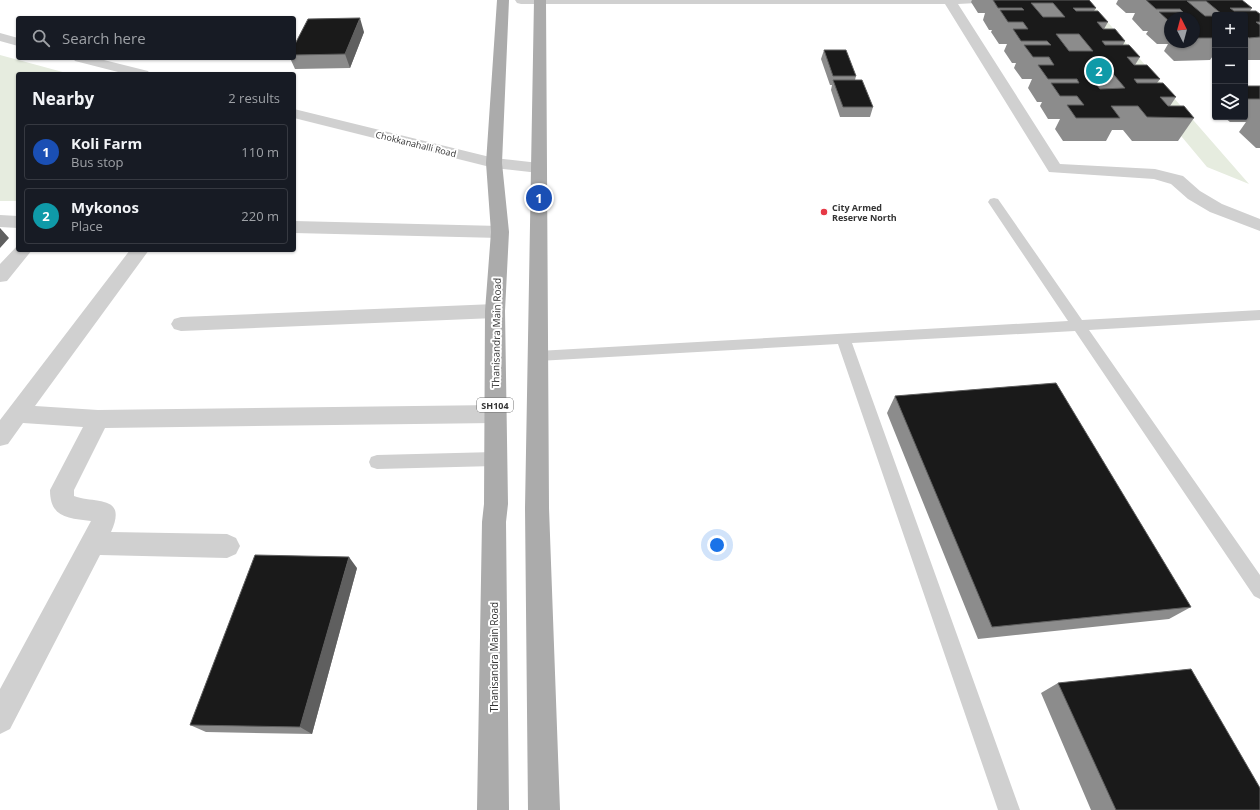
<!DOCTYPE html>
<meta charset="utf-8">
<style>
:root{--surface:#171b24;--page:#242831;--text:#f1f3f6;--muted:#9ea1a6;--line:#363941;--accent:#e63946}
body{margin:0;font-family:"Open Sans",sans-serif;background:var(--page);color:var(--text)}
.controls{position:absolute;right:12px;top:12px;display:grid;overflow:hidden;border-radius:4px;box-shadow:0 1px 3px #0004}
.controls button{width:36px;height:36px;display:grid;place-items:center;padding:0;border:0;border-bottom:1px solid var(--line);background:var(--surface);color:var(--text);font:20px sans-serif}
.compass{position:absolute;left:1164px;top:12px;width:36px;height:36px;border-radius:50%;background:var(--surface);box-shadow:0 1px 3px #0004;rotate:354deg}
.you{position:absolute;left:717px;top:545px;width:14px;height:14px;margin:-10px;border:3px solid #fff;border-radius:50%;background:#1a73e8;box-shadow:0 0 0 6px #1a73e833}
.badge{display:grid;place-items:center;width:26px;height:26px;border-radius:50%;background:var(--accent);color:#fff;font-size:13px;font-weight:700}
.pin{position:absolute;translate:-50% -50%;border:2px solid #fff;box-shadow:0 1px 4px #0006}
.list{margin:0;padding:0;list-style:none}
h2{display:flex;justify-content:space-between;align-items:center;height:52px;margin:0;padding:0 16px;font-size:17px}
h2 small{font-size:13px;font-weight:400;color:var(--muted)}
.list li{display:grid;grid-template-columns:26px 1fr auto;gap:12px;align-items:center;box-sizing:border-box;height:56px;margin:0 8px 8px;padding:0 8px;border:1px solid var(--line);border-radius:4px}
.list b{display:block;font-size:15px;white-space:nowrap}
.list p{margin:0;font-size:13px;white-space:nowrap;color:var(--muted)}
.list em{font-size:13px;font-style:normal;color:var(--muted)}
.icon{flex:none;width:22px;height:22px;fill:none;stroke:currentColor;stroke-width:2;stroke-linecap:round;stroke-linejoin:round}
.map{position:relative;flex:none;width:1260px;height:810px;overflow:hidden}
.search{position:absolute;background:var(--surface);box-shadow:0 1px 3px #0004;left:16px;top:16px;width:280px;height:44px;display:flex;align-items:center;gap:10px;box-sizing:border-box;padding:0 14px;border-radius:4px;color:var(--muted);font-size:15px}
.panel{position:absolute;background:var(--surface);box-shadow:0 1px 3px #0004;left:16px;top:72px;width:280px;height:180px;border-radius:4px}
.map>svg:first-child{display:block}
.green{fill:#e6ecdf}
.lines{fill:none;stroke-linecap:round;stroke-linejoin:round}
.service{fill:#d0d0d0;fill-rule:evenodd}
.minor{fill:#d0d0d0;fill-rule:evenodd}
.tertiary{fill:#d0d0d0;fill-rule:evenodd}
.primary{fill:#ababab;fill-rule:evenodd}
.wall{fill:#8c8c8c;fill-rule:evenodd}
.shaded-wall{fill:#5f5f5f}
.building{fill:#1a1a1a;stroke:#5f5f5f;fill-rule:evenodd}
.poi-dot{fill:#e63946;stroke:#fff;stroke-width:1.5}
.labels{text-anchor:middle;dominant-baseline:central;stroke-width:4;stroke-linejoin:round;paint-order:stroke}
.far-street-label{font-size:9px;fill:#333;stroke:#fff}
.far-poi-label{font-size:9px;font-weight:bold;fill:#333;stroke:#fff;text-anchor:start}
.shield{fill:#fff;stroke:#707070;stroke-width:1}
.shield-label{font-size:9px;font-weight:bold;fill:#333}
.street-label{font-size:10px;fill:#333;stroke:#fff}
</style>
<div class="map">
<svg width="1260" height="810" viewBox="0 0 1260 810">
<rect width="100%" height="100%" fill="#fff"/>
<path class="green" d="M 1070,3 L 1091,3 L 1249,184 L 1207,167 Z
M 0,55 L 70,74 L 18,74 L 18,201 L 0,201 Z"/>
<g class="lines">
<path class="service" d="M 994,198 L 998,199 L 1082,320 L 1260,310 L 1260,320 L 1089,330 L 1260,575 L 1260,599 L 1254,596 L 1075,331 L 852,343 L 1020,810 L 998,810 L 838,344 L 538,361 L 533,360 L 531,356 L 533,352 L 538,351 L 1068,321 L 988,202 L 990,199 Z
M 495,452 L 501,454 L 503,459 L 501,464 L 495,466 L 377,469 L 371,467 L 369,462 L 371,457 L 377,455 Z"/>
<path class="minor" d="M 515,0 L 979,0 L 977,3 L 958,4 L 1060,164 L 1155,169 L 1183,176 L 1200,191 L 1222,204 L 1260,219 L 1260,231 L 1210,212 L 1188,199 L 1171,184 L 1154,179 L 1049,172 L 945,4 L 521,4 L 517,3 Z
M 0,215 L 18,216 L 18,228 L 0,227 Z
M 294,221 L 500,226 L 506,228 L 509,232 L 506,236 L 500,238 L 294,233 Z
M 18,245 L 18,250 L 32,250 L 7,281 L 0,282 L 0,264 Z
M 130,250 L 149,250 L 35,406 L 98,410 L 495,405 L 503,408 L 506,414 L 503,420 L 495,423 L 105,428 L 74,490 L 74,496 C 95,504 128,494 111,532 L 227,534 L 236,538 L 240,546 L 236,554 L 227,558 L 100,555 L 10,729 L 0,734 L 0,689 L 91,521 C 68,518 50,518 50,490 L 83,427 L 23,423 L 8,444 L 0,446 L 0,420 Z
M 495,304 L 502,306 L 505,311 L 502,316 L 495,318 L 181,331 L 174,329 L 171,324 L 174,319 L 181,317 Z"/>
<path class="tertiary" d="M 0,33 L 18,38 L 18,46 L 0,41 Z
M 73,58 L 96,58 L 148,71 L 150,74 L 126,74 L 75,61 Z
M 294,109 L 494,158 L 539,163 L 545,165 L 547,168 L 545,171 L 539,173 L 494,168 L 294,118 Z"/>
<path class="primary" d="M 497,0 L 509,0 L 502,163 L 509,232 L 505,311 L 508,504 L 506,522 L 509,810 L 477,810 L 482,522 L 484,504 L 485,311 L 491,232 L 486,163 Z
M 534,0 L 546,0 L 549,508 L 560,810 L 528,810 L 525,508 Z"/>
</g>
<path class="wall" d="M 972,0 L 1089,0 L 1096,8 L 1094,11 L 1108,22 L 1104,29 L 1125,41 L 1123,45 L 1140,57 L 1135,65 L 1160,79 L 1157,83 L 1176,97 L 1170,106 L 1194,118 L 1178,141 L 1132,141 L 1123,130 L 1112,130 L 1106,141 L 1063,141 L 1055,129 L 1060,119 L 1048,119 L 1040,106 L 1042,102 L 1037,102 L 1028,88 L 1032,79 L 1022,79 L 1014,68 L 1016,63 L 1012,63 L 1004,51 L 1007,44 L 999,44 L 991,32 L 992,30 L 989,30 L 983,20 L 985,13 L 978,13 L 971,2 Z
M 1118,0 L 1242,0 L 1252,8 L 1250,11 L 1260,14 L 1260,60 L 1245,60 L 1245,15 L 1215,15 L 1215,53 L 1210,60 L 1174,61 L 1164,51 L 1168,44 L 1157,44 L 1146,34 L 1148,31 L 1143,31 L 1132,19 L 1135,13 L 1126,13 L 1116,4 ZM 1170,18 L 1194,18 L 1194,42 L 1170,42 Z
M 364,32 L 350,68 L 295,69 L 290,58 L 294,58 L 294,46 Z
M 824,50 L 856,76 L 855,80 L 873,107 L 870,117 L 840,117 L 831,90 L 832,85 L 830,85 L 821,59 Z
M 1245,86 L 1260,86 L 1260,148 L 1256,148 L 1239,132 L 1246,122 L 1230,122 L 1224,117 L 1245,117 Z
M 895,396 L 1191,607 L 1169,619 L 978,639 L 887,413 Z
M 357,568 L 312,734 L 206,732 L 190,725 Z
M 1058,683 L 1260,810 L 1091,810 L 1041,693 Z"/>
<path class="shaded-wall" d="M 360,18 L 364,32 L 350,68 L 345,54 Z
M 0,228 L 9,238 L 0,248 Z
M 349,557 L 357,568 L 312,734 L 300,727 Z"/>
<path class="building" d="M 993,0 L 1089,0 L 1096,8 L 1073,8 L 1076,11 L 1098,11 L 1108,22 L 1097,22 L 1103,29 L 1115,29 L 1125,41 L 1102,41 L 1105,45 L 1129,45 L 1140,57 L 1127,57 L 1134,65 L 1147,65 L 1160,79 L 1134,79 L 1137,83 L 1163,83 L 1176,97 L 1160,97 L 1168,106 L 1184,106 L 1194,118 L 1147,117 L 1138,106 L 1111,106 L 1120,118 L 1076,118 L 1067,105 L 1084,105 L 1077,96 L 1060,96 L 1051,83 L 1079,83 L 1077,79 L 1048,79 L 1038,65 L 1054,65 L 1049,57 L 1033,57 L 1024,45 L 1051,45 L 1047,41 L 1021,41 L 1013,29 L 1028,29 L 1023,22 L 1008,22 L 1000,10 L 1024,10 L 1022,8 L 998,8 ZM 1031,3 L 1053,3 L 1065,17 L 1043,17 ZM 1056,34 L 1079,34 L 1093,51 L 1069,51 ZM 1109,69 L 1125,88 L 1100,89 L 1085,70 Z
M 1146,0 L 1242,0 L 1252,8 L 1230,8 L 1234,11 L 1256,11 L 1260,14 L 1260,22 L 1256,22 L 1260,25 L 1260,37 L 1249,38 L 1245,35 L 1245,15 L 1223,15 L 1206,1 L 1187,1 L 1205,16 L 1215,16 L 1215,38 L 1194,38 L 1194,18 L 1170,18 L 1170,22 L 1159,12 L 1183,12 L 1180,9 L 1156,9 Z
M 360,18 L 345,54 L 294,55 L 294,46 L 308,19 Z
M 824,50 L 846,50 L 856,76 L 833,76 Z
M 833,80 L 862,80 L 873,107 L 843,107 Z
M 1245,86 L 1260,86 L 1260,99 L 1247,99 L 1245,97 Z
M 1056,383 L 1191,607 L 992,627 L 895,396 Z
M 255,555 L 349,557 L 300,727 L 190,725 Z
M 1191,669 L 1260,788 L 1260,810 L 1116,810 L 1058,683 Z"/>
<circle class="poi-dot" cx="824" cy="212" r="4"/>
<g class="labels">
<g class="far-street-label">
<text transform="translate(416 144) rotate(14)">Chokkanahalli Road</text>
</g>
<g class="far-poi-label">
<text x="832" y="207">City Armed<tspan x="832" dy="10">Reserve North</tspan></text>
</g>
<rect class="shield" x="477" y="398" width="36" height="14" rx="3"/>
<g class="shield-label">
<text x="495" y="405">SH104</text>
</g>
<g class="street-label">
<text transform="translate(496 333) rotate(-89)">Thanisandra Main Road</text>
<text transform="translate(494 657) rotate(-90)">Thanisandra Main Road</text>
</g>
</g>
</svg>
<div class="controls">
<button>+</button>
<button>−</button>
<button><svg class="icon" aria-label="layers" viewBox="0 0 24 24"><path d="M12 4l9 5-9 5-9-5zM3 14l9 5 9-5"/></svg></button>
</div>
<svg class="compass" viewBox="-18 -18 36 36"><path d="M0-13l5 13h-10z" fill="#e53935"/><path d="M0 13l5-13h-10z" fill="#9ea1a6"/></svg>
<div class="you"></div>
<div class="pin badge" style="left:539px;top:198px;background:#1a4fb4">1</div>
<div class="pin badge" style="left:1099px;top:71px;background:#0f9aa8">2</div>
<div class="search"><svg class="icon" aria-label="search" viewBox="0 0 24 24"><circle cx="10" cy="10" r="6"/><path d="M15 15l6 6"/></svg>Search here</div>
<section class="panel">
<h2>Nearby<small>2 results</small></h2>
<ul class="list">
<li><span class="badge" style="background:#1a4fb4">1</span><div><b>Koli Farm</b><p>Bus stop</p></div><em>110 m</em></li>
<li><span class="badge" style="background:#0f9aa8">2</span><div><b>Mykonos</b><p>Place</p></div><em>220 m</em></li>
</ul>
</section>
</div>
